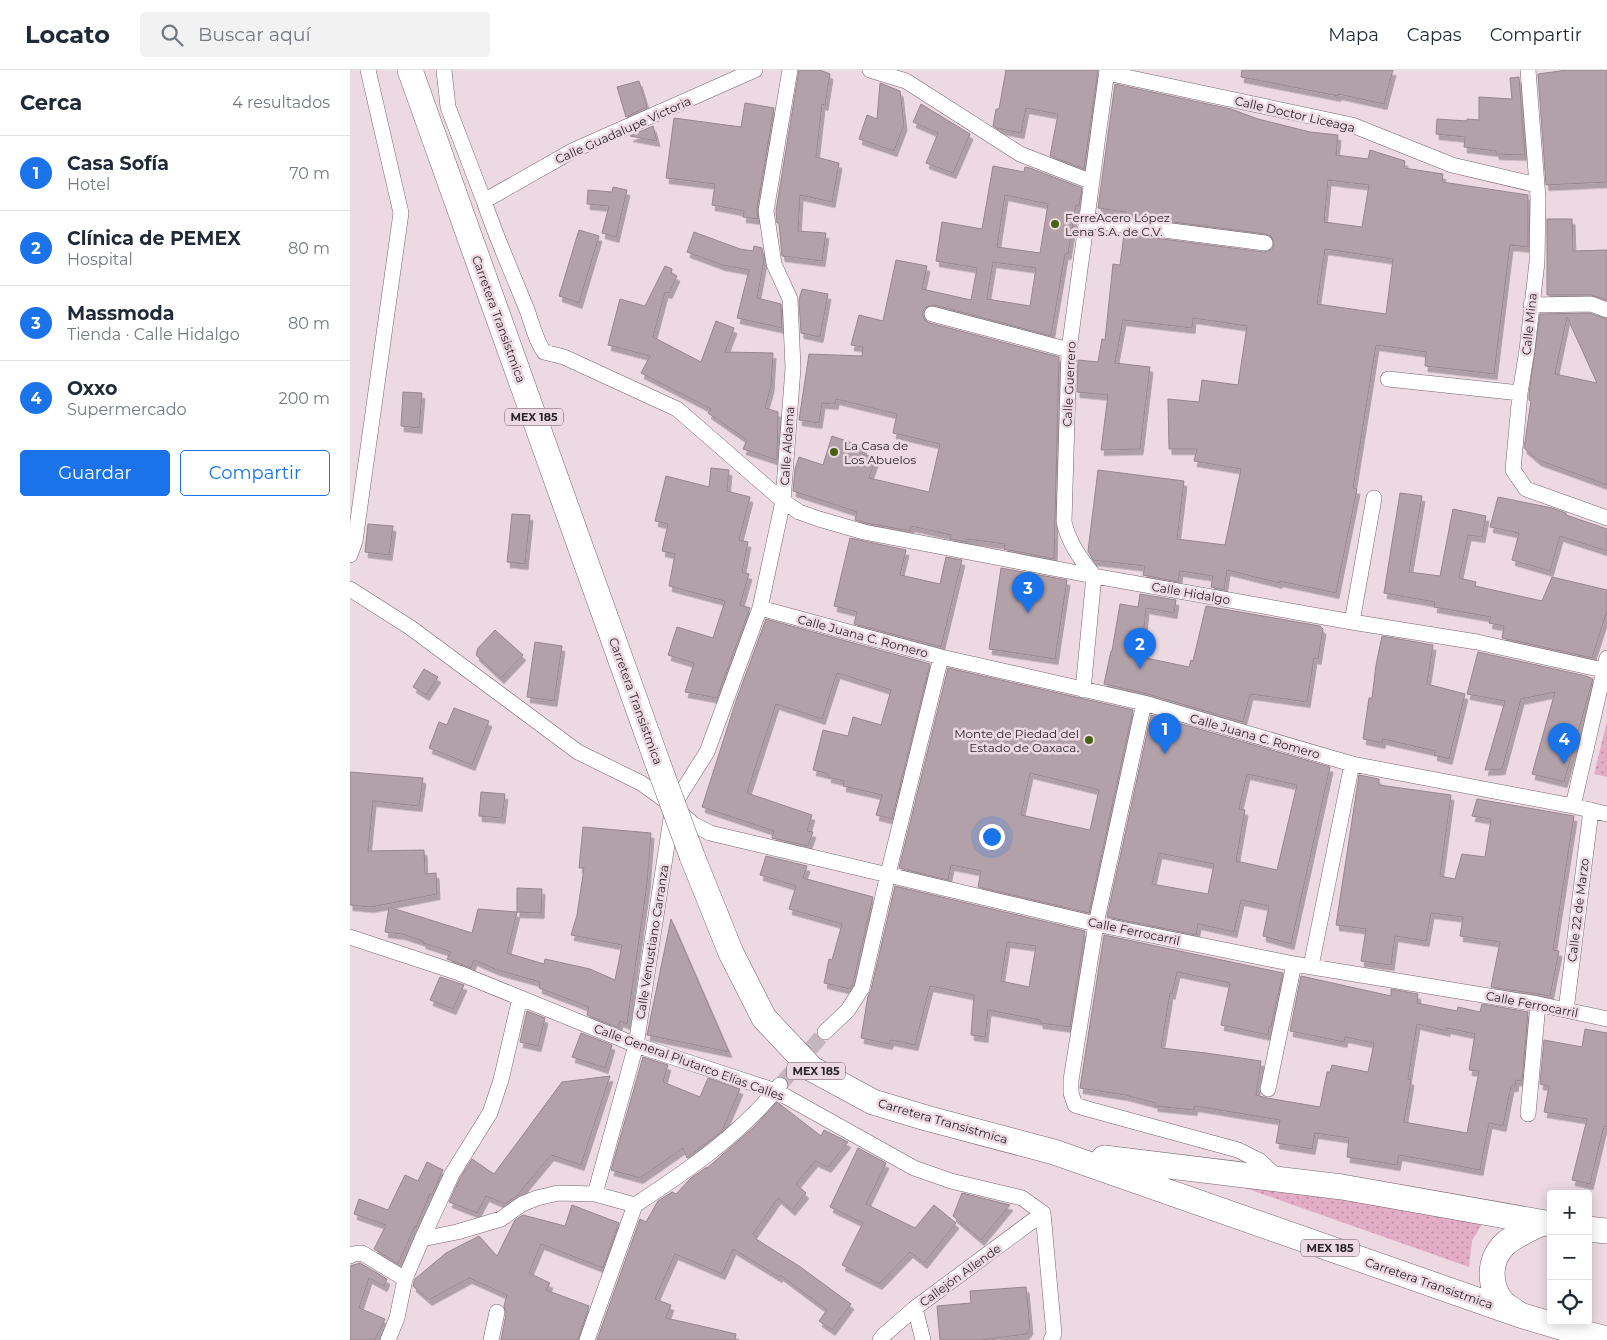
<!DOCTYPE html>
<html lang="es">
<meta charset="utf-8">
<style>
:root{--surface:#fff;--page:#f2f2f3;--text:#1f2937;--muted:#747a83;--line:#e0e1e3;--accent:#1a73e8}
body{margin:0;font-family:Montserrat,sans-serif;background:var(--page);color:var(--text)}
.controls{position:absolute;right:15px;bottom:15px;display:grid;overflow:hidden;border-radius:5px;box-shadow:0 2px 12px #0003}
.controls button{width:45px;height:45px;display:grid;place-items:center;padding:0;border:0;border-bottom:1px solid var(--line);background:var(--surface);color:var(--text);font:25px sans-serif}
.you{position:absolute;left:641px;top:766px;width:18px;height:18px;margin:-12px;border:4px solid #fff;border-radius:50%;background:#1a73e8;box-shadow:0 0 0 8px #1a73e833}
.badge{display:grid;place-items:center;width:32px;height:32px;border-radius:50%;background:var(--accent);color:#fff;font-size:16px;font-weight:700}
.pin{position:absolute;translate:-50% -41px;filter:drop-shadow(0 1px 2px #0008)}
.pin::after{content:'';position:absolute;top:26px;width:18px;height:15px;background:inherit;clip-path:polygon(0 0,100% 0,50% 100%)}
.list{margin:0;padding:0;list-style:none}
h2{display:flex;justify-content:space-between;align-items:center;height:65px;margin:0;padding:0 20px;font-size:21px}
h2 small{font-size:16px;font-weight:400;color:var(--muted)}
.list li{display:grid;grid-template-columns:32px 1fr auto;gap:15px;align-items:center;box-sizing:border-box;height:75px;padding:0 20px;border-top:1px solid var(--line)}
.list b{display:block;font-size:19px;white-space:nowrap}
.list p{margin:0;font-size:16px;white-space:nowrap;color:var(--muted)}
.list em{font-size:16px;font-style:normal;color:var(--muted)}
.actions{display:flex;gap:10px;padding:15px 20px}
.actions a{flex:1;padding:11px 0;border:1px solid var(--accent);border-radius:5px;text-align:center;font-size:18px;color:var(--accent)}
.actions .main{background:var(--accent);color:#fff}
.icon{flex:none;width:28px;height:28px;fill:none;stroke:currentColor;stroke-width:2;stroke-linecap:round;stroke-linejoin:round}
.map{position:relative;flex:none;width:1257px;height:1270px;overflow:hidden}
header{display:flex;align-items:center;gap:30px;box-sizing:border-box;height:70px;padding:0 25px;background:var(--surface);border-bottom:1px solid var(--line)}
header strong{font-size:24px}
nav{display:flex;gap:28px;margin-inline-start:auto;font-size:18px}
.search{width:350px;height:45px;background:var(--page);display:flex;align-items:center;gap:12px;box-sizing:border-box;padding:0 18px;border-radius:5px;color:var(--muted);font-size:19px}
main{display:flex}
aside{flex:1;background:var(--surface)}
.map>svg:first-child{display:block}
.grass{fill:url(#grass-dots)}
.building{fill:#b3a1a9;stroke:#97868e;fill-rule:evenodd;filter:url(#shadow)}
.lines{fill:none;stroke-linecap:round;stroke-linejoin:round}
.minor-tunnel{stroke:#c5b5bc;stroke-width:15;stroke-dasharray:15 8;stroke-linecap:butt}
.minor-casing{stroke:#75656c;stroke-width:16}
.primary-casing{stroke:#75656c;stroke-width:26}
.minor{stroke:#fff;stroke-width:15}
.primary{stroke:#fff;stroke-width:25}
.primary-bridge-casing{stroke:#75656c;stroke-width:26;stroke-linecap:butt}
.primary-bridge{stroke:#fff;stroke-width:25}
.poi-dot{fill:#476214;stroke:#ecd9e1;stroke-width:2}
.labels{text-anchor:middle;dominant-baseline:central;stroke-width:5;stroke-linejoin:round;paint-order:stroke}
.shield{fill:#ecd9e1;stroke:#655a5f;stroke-width:1}
.shield-label{font-size:11px;font-weight:bold;fill:#2b2427}
.street-label{font-size:12px;fill:#2b2427;stroke:#ecd9e1}
.poi-label{font-size:12px;fill:#2b2427;stroke:#ecd9e1;text-anchor:start}
</style>
<header>
<strong>Locato</strong>
<div class="search"><svg class="icon" aria-label="search" viewBox="0 0 24 24"><circle cx="10" cy="10" r="6"/><path d="M15 15l6 6"/></svg>Buscar aquí</div>
<nav><a>Mapa</a><a>Capas</a><a>Compartir</a></nav>
</header>
<main>
<aside>
<h2>Cerca<small>4 resultados</small></h2>
<ul class="list">
<li><span class="badge">1</span><div><b>Casa Sofía</b><p>Hotel</p></div><em>70 m</em></li>
<li><span class="badge">2</span><div><b>Clínica de PEMEX</b><p>Hospital</p></div><em>80 m</em></li>
<li><span class="badge">3</span><div><b>Massmoda</b><p>Tienda · Calle Hidalgo</p></div><em>80 m</em></li>
<li><span class="badge">4</span><div><b>Oxxo</b><p>Supermercado</p></div><em>200 m</em></li>
</ul>
<div class="actions"><a class="main">Guardar</a><a>Compartir</a></div>
</aside>
<div class="map">
<svg width="1257" height="1270" viewBox="0 0 1257 1270">
<defs>
<pattern id="grass-dots" width="8" height="8" patternUnits="userSpaceOnUse" patternTransform="scale(1.25)"><rect width="8" height="8" fill="#e4adc7"/><path d="M2 2h.1M6 6h.1" fill="none" stroke="#b98da2" stroke-width="1.8" stroke-linecap="round"/></pattern>
<filter id="shadow"><feDropShadow dx="3" dy="5.5" stdDeviation="0" flood-color="#0004"/></filter>
</defs>
<rect width="100%" height="100%" fill="#ecd9e1"/>
<path class="grass" d="M 1257,651 L 1257,707 L 1244,704 Z
M 858,1105 L 1135,1149 L 1122,1171 L 1119,1197 Z"/>
<path class="building" d="M 449,0 L 470,0 L 480,4 L 475,35 L 472,34 L 466,87 L 489,93 L 482,132 L 450,125 L 448,161 L 476,163 L 472,191 L 432,186 L 429,153 L 427,153 L 426,141 Z
M 656,0 L 748,0 L 734,99 L 700,86 L 708,44 L 676,38 L 671,63 L 646,58 L 643,56 L 646,39 L 649,39 Z
M 892,0 L 1043,0 L 1034,34 L 988,24 L 988,26 L 891,7 Z
M 1217,0 L 1257,0 L 1257,112 L 1196,115 L 1188,4 Z
M 1169,7 L 1175,85 L 1146,84 L 1146,81 L 1114,77 L 1115,67 L 1086,64 L 1087,49 L 1117,51 L 1117,49 L 1129,50 L 1129,27 L 1162,29 L 1160,8 Z
M 289,11 L 297,37 L 276,47 L 267,17 Z
M 530,13 L 550,21 L 554,55 L 544,81 L 509,69 L 517,45 L 527,49 Z
M 765,14 L 881,39 L 908,49 L 960,62 L 988,65 L 986,85 L 1018,89 L 1020,80 L 1055,91 L 1054,98 L 1093,104 L 1092,112 L 1178,125 L 1178,177 L 1160,175 L 1144,304 L 1075,296 L 1076,282 L 1026,275 L 1003,418 L 1007,419 L 986,523 L 929,511 L 929,513 L 877,500 L 874,520 L 861,517 L 863,506 L 830,501 L 828,512 L 793,505 L 795,496 L 743,490 L 738,481 L 748,400 L 834,411 L 827,469 L 875,475 L 891,399 L 844,391 L 847,379 L 819,379 L 818,329 L 849,332 L 852,310 L 888,315 L 897,256 L 843,248 L 842,258 L 773,250 L 765,293 L 800,297 L 790,379 L 751,380 L 758,325 L 727,322 L 728,290 L 748,292 L 752,269 L 755,270 L 763,194 L 770,195 L 774,164 L 914,182 L 922,179 L 924,174 L 921,166 L 916,164 L 776,146 L 776,142 L 748,138 ZM 978,110 L 1019,115 L 1012,157 L 974,152 ZM 975,179 L 1043,189 L 1036,244 L 967,234 Z
M 395,33 L 424,38 L 407,139 L 408,149 L 393,147 L 394,141 L 362,135 L 365,114 L 316,108 L 324,48 L 391,57 Z
M 571,34 L 620,64 L 603,103 L 576,93 L 588,63 L 563,52 Z
M 303,56 L 307,71 L 280,66 Z
M 643,96 L 674,102 L 675,97 L 680,98 L 732,118 L 729,136 L 726,135 L 718,184 L 715,184 L 701,266 L 584,235 L 576,237 L 573,241 L 573,246 L 575,250 L 580,253 L 709,287 L 704,489 L 654,479 L 655,474 L 617,469 L 616,472 L 600,469 L 601,465 L 561,456 L 560,461 L 516,453 L 505,450 L 507,442 L 443,421 L 445,399 L 449,387 L 473,395 L 482,366 L 514,377 L 512,384 L 526,388 L 519,408 L 579,422 L 590,374 L 543,363 L 547,344 L 486,329 L 485,334 L 472,333 L 469,353 L 449,350 L 459,284 L 512,286 L 513,277 L 501,275 L 509,245 L 533,251 L 546,190 L 577,196 L 572,219 L 621,230 L 627,198 L 586,191 L 592,152 L 632,159 ZM 655,125 L 698,134 L 690,183 L 647,177 ZM 643,192 L 686,198 L 680,236 L 637,229 Z
M 263,117 L 277,120 L 266,167 L 252,163 L 259,136 L 237,134 L 238,120 L 262,122 Z
M 1197,149 L 1222,149 L 1223,181 L 1257,180 L 1257,230 L 1241,225 L 1197,225 Z
M 229,160 L 249,166 L 229,233 L 209,226 Z
M 344,162 L 390,179 L 403,181 L 404,176 L 412,178 L 414,190 L 407,228 L 431,234 L 432,258 L 387,248 L 399,200 L 372,195 L 337,182 Z
M 315,196 L 322,199 L 321,203 L 327,206 L 319,223 L 315,222 L 303,267 L 351,292 L 366,251 L 384,258 L 375,282 L 423,283 L 421,316 L 415,338 L 428,342 L 427,390 L 393,379 L 397,370 L 358,343 L 361,339 L 291,303 L 300,286 L 258,275 L 270,229 L 295,236 Z
M 452,219 L 478,224 L 470,267 L 451,263 L 449,230 Z
M 1239,243 L 1257,249 L 1257,415 L 1188,390 L 1174,378 L 1181,331 L 1179,330 L 1179,324 L 1190,244 ZM 1217,247 L 1247,313 L 1205,304 Z
M 53,322 L 72,323 L 69,358 L 51,356 Z
M 361,398 L 379,400 L 377,421 L 400,427 L 389,470 L 398,472 L 392,502 L 399,504 L 390,535 L 400,538 L 367,628 L 335,622 L 344,593 L 318,585 L 327,557 L 363,568 L 375,531 L 319,516 L 325,484 L 312,481 L 318,454 L 305,451 L 316,406 L 359,417 Z
M 1050,423 L 1072,426 L 1059,502 L 1090,506 L 1103,439 L 1136,446 L 1132,467 L 1118,465 L 1109,508 L 1126,512 L 1125,516 L 1192,531 L 1202,507 L 1257,520 L 1257,541 L 1242,588 L 1152,568 L 1154,556 L 1139,553 L 1141,547 L 1084,537 L 1085,532 L 1034,523 Z
M 1148,427 L 1202,438 L 1216,443 L 1216,445 L 1257,459 L 1257,481 L 1210,466 L 1200,501 L 1162,490 L 1169,463 L 1140,457 Z
M 162,444 L 180,445 L 175,494 L 157,492 Z
M 18,454 L 43,456 L 39,485 L 15,482 Z
M 500,468 L 556,480 L 550,505 L 590,514 L 596,487 L 612,490 L 591,577 L 504,554 L 507,542 L 484,536 Z
M 651,498 L 717,510 L 705,589 L 639,579 Z
M 790,524 L 826,530 L 824,543 L 796,538 L 791,587 L 839,597 L 841,590 L 843,591 L 856,536 L 970,556 L 973,559 L 968,589 L 964,588 L 957,632 L 900,624 L 893,652 L 797,624 L 754,614 L 761,581 L 762,581 L 770,534 L 788,537 Z
M 416,549 L 580,594 L 542,749 L 526,745 L 532,725 L 493,716 L 494,711 L 478,707 L 479,704 L 463,700 L 473,660 L 498,666 L 503,647 L 531,655 L 541,620 L 487,603 L 472,649 L 426,634 L 397,723 L 462,745 L 457,761 L 463,762 L 458,776 L 422,768 L 424,761 L 352,737 L 386,631 Z
M 145,560 L 173,585 L 151,608 L 126,585 L 128,578 Z
M 1032,566 L 1083,575 L 1077,614 L 1115,624 L 1099,689 L 1084,685 L 1085,681 L 1033,669 L 1032,673 L 1013,669 L 1019,628 L 1022,628 L 1026,595 Z
M 185,572 L 212,576 L 204,631 L 177,627 Z
M 1128,582 L 1236,606 L 1243,609 L 1214,712 L 1182,704 L 1205,622 L 1171,629 L 1152,699 L 1135,700 L 1155,631 L 1117,624 Z
M 598,598 L 783,640 L 739,843 L 628,817 L 631,801 L 601,795 L 598,810 L 549,798 ZM 680,703 L 749,720 L 740,760 L 671,745 Z
M 74,599 L 88,607 L 76,625 L 63,617 Z
M 104,638 L 139,651 L 122,695 L 79,678 L 89,652 L 97,655 Z
M 801,645 L 980,697 L 941,874 L 913,866 L 919,836 L 891,830 L 884,862 L 848,854 L 846,865 L 757,847 ZM 897,704 L 947,715 L 927,800 L 886,791 L 895,740 L 889,739 ZM 809,783 L 864,794 L 858,824 L 802,814 Z
M 0,702 L 73,708 L 69,736 L 23,731 L 18,781 L 74,780 L 75,804 L 86,803 L 87,824 L 21,837 L 0,835 Z
M 1009,705 L 1029,709 L 1029,715 L 1101,725 L 1090,806 L 1105,809 L 1112,784 L 1135,787 L 1141,749 L 1122,746 L 1127,729 L 1224,746 L 1203,880 L 1209,881 L 1200,926 L 1141,917 L 1150,872 L 1110,866 L 1113,847 L 1081,843 L 1076,871 L 1045,866 L 1041,895 L 1011,891 L 1016,859 L 986,855 Z
M 131,722 L 155,724 L 152,748 L 129,746 Z
M 233,757 L 301,763 L 297,814 L 277,954 L 270,951 L 268,958 L 237,945 L 239,937 L 189,918 L 190,912 L 147,900 L 124,890 L 121,898 L 97,889 L 101,882 L 73,873 L 73,871 L 52,864 L 35,862 L 39,837 L 122,863 L 128,839 L 167,842 L 157,883 L 194,894 L 195,889 L 240,899 L 265,910 L 272,875 L 221,865 L 227,845 L 234,798 L 229,798 Z
M 416,786 L 457,796 L 453,808 L 523,827 L 503,914 L 500,919 L 474,913 L 479,889 L 482,890 L 492,854 L 439,839 L 446,816 L 410,805 Z
M 545,816 L 735,861 L 720,957 L 690,953 L 690,950 L 638,940 L 635,967 L 621,965 L 624,925 L 580,916 L 565,975 L 541,970 L 539,974 L 511,968 L 518,926 L 521,920 ZM 657,872 L 686,876 L 679,917 L 651,911 Z
M 167,818 L 192,819 L 191,843 L 167,842 Z
M 321,849 L 379,982 L 297,965 Z
M 754,865 L 933,903 L 921,957 L 919,957 L 918,965 L 871,955 L 880,913 L 827,902 L 822,924 L 820,923 L 811,978 L 856,983 L 911,991 L 906,1025 L 917,1028 L 970,1037 L 977,1002 L 980,1002 L 982,995 L 1018,1002 L 1024,973 L 995,967 L 994,972 L 940,961 L 951,906 L 1041,926 L 1041,919 L 1068,924 L 1067,933 L 1107,941 L 1108,937 L 1130,942 L 1132,934 L 1178,942 L 1172,1011 L 1166,1010 L 1165,1016 L 1161,1016 L 1153,1056 L 1139,1053 L 1130,1100 L 1049,1085 L 1047,1095 L 997,1087 L 999,1068 L 965,1063 L 962,1079 L 926,1073 L 930,1050 L 845,1036 L 844,1040 L 805,1036 L 805,1033 L 775,1025 L 730,1018 ZM 1067,954 L 1097,961 L 1097,958 L 1125,964 L 1119,1000 L 1129,1001 L 1117,1063 L 1054,1052 L 1061,1010 L 1058,1009 Z
M 90,907 L 114,915 L 103,939 L 80,930 Z
M 177,941 L 195,948 L 188,976 L 170,972 Z
M 1235,959 L 1257,963 L 1257,1057 L 1254,1056 L 1240,1114 L 1222,1110 L 1237,1049 L 1194,1042 L 1199,1016 L 1190,1014 L 1194,970 L 1232,977 Z
M 231,963 L 262,975 L 255,998 L 222,987 Z
M 293,987 L 318,995 L 313,1012 L 350,1027 L 358,1008 L 390,1019 L 372,1061 L 337,1088 L 333,1078 L 290,1108 L 261,1100 Z
M 260,1006 L 231,1095 L 201,1085 L 167,1126 L 155,1134 L 136,1126 L 127,1143 L 99,1132 L 110,1108 L 122,1089 L 144,1104 L 212,1012 Z
M 427,1032 L 471,1066 L 474,1060 L 498,1072 L 478,1097 L 465,1091 L 446,1114 L 456,1123 L 442,1140 L 428,1128 L 403,1164 L 407,1167 L 406,1169 L 449,1196 L 501,1234 L 482,1260 L 469,1251 L 477,1240 L 430,1205 L 429,1207 L 383,1179 L 372,1204 L 325,1184 L 305,1229 L 321,1235 L 316,1248 L 386,1264 L 385,1270 L 247,1270 L 290,1149 L 296,1152 L 308,1131 L 322,1122 L 326,1124 L 341,1108 L 357,1097 L 356,1099 L 404,1057 Z
M 508,1078 L 536,1093 L 516,1134 L 565,1158 L 584,1135 L 606,1153 L 574,1193 L 560,1182 L 529,1214 L 492,1195 L 513,1153 L 480,1137 Z
M 77,1092 L 93,1100 L 82,1125 L 80,1124 L 66,1157 L 65,1156 L 48,1194 L 24,1179 L 36,1155 L 4,1144 L 9,1129 L 38,1140 L 55,1105 L 68,1111 Z
M 612,1123 L 660,1135 L 631,1170 L 603,1146 Z
M 222,1135 L 269,1153 L 253,1198 L 191,1174 L 179,1203 L 200,1213 L 196,1220 L 239,1236 L 228,1270 L 151,1270 L 156,1244 L 154,1236 L 157,1225 L 119,1208 L 79,1230 L 63,1216 L 65,1209 L 96,1183 L 129,1166 L 147,1186 L 165,1150 L 173,1145 L 215,1156 Z
M 10,1193 L 37,1209 L 34,1216 L 19,1208 L 9,1238 L 35,1249 L 25,1270 L 0,1270 L 0,1196 Z
M 676,1217 L 680,1259 L 676,1264 L 631,1270 L 590,1270 L 587,1236 L 621,1233 L 620,1221 Z"/>
<g class="lines">
<path class="minor-tunnel" d="M 431,1014 L 475,962"/>
<defs>
<path id="minor" d="M 94,0 L 98,37 L 134,131 L 224,80 L 405,0
M 520,0 L 556,11 L 670,84 L 742,112
M 1178,0 L 1188,128 L 1187,192 L 1177,280 L 1170,323 L 1163,400 L 1176,419 L 1257,448
M 757,3 L 1002,55 L 1102,95 L 1187,115
M 134,131 C 146,167 161,200 175,235 C 182,251 184,268 194,282 L 214,287 L 327,339 L 433,431 L 449,442 L 469,449 L 514,462 L 744,506 L 1002,552 L 1127,572 L 1253,600
M 736,150 L 915,173
M 1181,235 L 1241,234 L 1257,240
M 582,244 L 719,280
M 1038,309 L 1170,323
M 0,485 L 5,471 L 51,143 L 18,0
M 0,519 L 61,558 L 228,682 L 291,713 L 323,736 L 343,754 L 360,763 L 746,854 L 944,894 L 1188,934 L 1257,949
M 410,538 L 591,587 L 794,633 L 1002,694 L 1223,736 L 1257,744
M 1002,552 L 1024,428
M 733,620 L 744,506 C 731,489 719,474 714,452 L 719,280 L 757,0
M 794,633 L 746,854 L 721,1010 L 721,1023 L 725,1035 L 738,1039 L 888,1080 L 910,1091 L 929,1109
M 1223,736 L 1257,588
M 0,867 L 109,903 L 286,975 L 426,1021 L 564,1098 L 601,1111 L 672,1128 L 693,1143 L 704,1264 L 701,1270
M 961,896 L 1002,694
M 1216,940 L 1241,740
M 475,962 L 498,940 L 512,918 L 538,804 L 591,587
M 918,1019 L 944,894
M 1178,1044 L 1188,934
M 245,1124 L 286,975 L 323,736 L 357,682 L 410,538 L 433,431 L 443,298 L 440,229 L 424,194 L 416,141 L 440,0
M 72,1169 L 102,1104 L 140,1043 L 151,1010 L 170,928
M 0,1186 L 3,1184 L 12,1183 L 55,1209
M 565,1238 L 573,1270
M 38,1270 L 47,1248 L 55,1209 L 72,1169 L 107,1162 L 151,1149 L 172,1134 L 187,1128 L 208,1123 L 245,1124 L 285,1135 C 337,1101 390,1065 430,1015
M 141,1270 L 147,1242
M 237,1270 L 285,1135
M 530,1270 L 534,1265 L 565,1238 L 693,1143"/>
<path id="primary" d="M 60,0 L 308,694
M 342,786 L 381,883 L 414,948 L 462,999 L 523,1032 L 576,1048 L 704,1082 L 1170,1245 L 1217,1259 L 1257,1269
M 754,1088 L 992,1117 L 1201,1154
M 1238,1159 L 1257,1161
M 1167,1243 C 1163,1240 1158,1237 1154,1234 C 1138,1217 1138,1190 1155,1174 C 1165,1165 1180,1159 1192,1153"/>
</defs>
<use href="#minor" class="minor-casing"/>
<use href="#primary" class="primary-casing"/>
<use href="#minor" class="minor"/>
<use href="#primary" class="primary"/>
<defs>
<path id="primary-bridge" d="M 308,694 L 342,786"/>
</defs>
<use href="#primary-bridge" class="primary-bridge-casing"/>
<use href="#primary-bridge" class="primary-bridge"/>
</g>
<g class="poi-dot">
<circle cx="705" cy="154" r="5"/>
<circle cx="484" cy="382" r="5"/>
<circle cx="739" cy="670" r="5"/>
</g>
<g class="labels">
<g class="shield">
<rect x="155" y="338.5" width="58" height="17" rx="4"/>
<rect x="437" y="992.5" width="58" height="17" rx="4"/>
<rect x="951" y="1169.5" width="58" height="17" rx="4"/>
</g>
<g class="shield-label">
<text x="184" y="347">MEX 185</text>
<text x="466" y="1001">MEX 185</text>
<text x="980" y="1178">MEX 185</text>
</g>
<g class="street-label">
<text transform="translate(945 44) rotate(13)">Calle Doctor Liceaga</text>
<text transform="translate(273 60) rotate(-24)">Calle Guadalupe Victoria</text>
<text transform="translate(149 249) rotate(70)">Carretera Transistmica</text>
<text transform="translate(1179 254) rotate(-84)">Calle Mina</text>
<text transform="translate(719 314) rotate(-87)">Calle Guerrero</text>
<text transform="translate(437 376) rotate(-86)">Calle Aldama</text>
<text transform="translate(841 523) rotate(10)">Calle Hidalgo</text>
<text transform="translate(513 566) rotate(15)">Calle Juana C. Romero</text>
<text transform="translate(286 631) rotate(70)">Carretera Transistmica</text>
<text transform="translate(905 666) rotate(16)">Calle Juana C. Romero</text>
<text transform="translate(1228 840) rotate(-83)">Calle 22 de Marzo</text>
<text transform="translate(784 861) rotate(12)">Calle Ferrocarril</text>
<text transform="translate(302 872) rotate(-81)">Calle Venustiano Carranza</text>
<text transform="translate(1182 934) rotate(11)">Calle Ferrocarril</text>
<text transform="translate(339 992) rotate(20)">Calle General Plutarco Elías Calles</text>
<text transform="translate(593 1051) rotate(16)">Carretera Transistmica</text>
<text transform="translate(610 1205) rotate(-36)">Callejón Allende</text>
<text transform="translate(1079 1213) rotate(19)">Carretera Transistmica</text>
</g>
<g class="poi-label">
<text x="715" y="147">FerreAcero López<tspan x="715" dy="14">Lena S.A. de C.V.</tspan></text>
<text x="494" y="375">La Casa de<tspan x="494" dy="14">Los Abuelos</tspan></text>
<text x="729" y="663" text-anchor="end">Monte de Piedad del<tspan x="729" dy="14">Estado de Oaxaca.</tspan></text>
</g>
</g>
</svg>
<div class="controls">
<button>+</button>
<button>−</button>
<button><svg class="icon" aria-label="locate" viewBox="0 0 24 24"><circle cx="12" cy="12" r="6"/><path d="M12 2v4M12 18v4M2 12h4M18 12h4"/></svg></button>
</div>
<div class="you"></div>
<div class="pin badge" style="left:815px;top:684px">1</div>
<div class="pin badge" style="left:790px;top:599px">2</div>
<div class="pin badge" style="left:678px;top:543px">3</div>
<div class="pin badge" style="left:1214px;top:694px">4</div>
</div>
</main>
